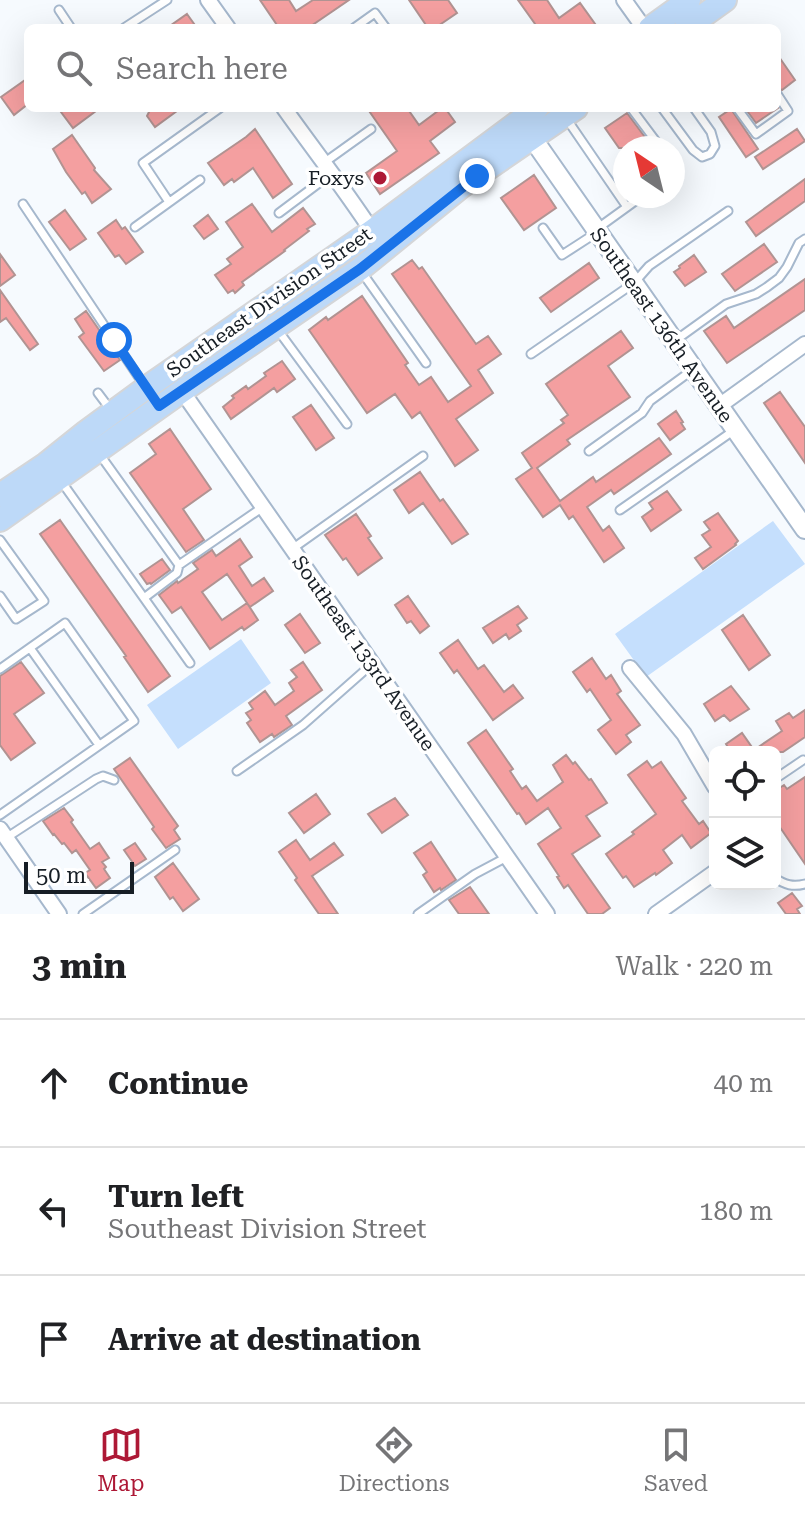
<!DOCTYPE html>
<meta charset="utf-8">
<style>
:root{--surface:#fff;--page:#f6f6f6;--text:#202124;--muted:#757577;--line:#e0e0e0;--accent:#ad1835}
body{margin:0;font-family:"Roboto Serif",serif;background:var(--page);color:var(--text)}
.controls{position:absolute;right:24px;bottom:24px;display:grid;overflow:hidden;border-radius:12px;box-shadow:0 8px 32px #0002}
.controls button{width:72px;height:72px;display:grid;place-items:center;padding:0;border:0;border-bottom:2px solid var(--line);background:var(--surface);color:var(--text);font:40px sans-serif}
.compass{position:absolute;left:613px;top:136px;width:72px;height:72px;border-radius:50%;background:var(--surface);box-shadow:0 8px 32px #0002;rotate:325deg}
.scale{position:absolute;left:24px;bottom:20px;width:110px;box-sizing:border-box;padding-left:8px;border:4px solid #171e25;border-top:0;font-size:22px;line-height:28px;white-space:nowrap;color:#171e25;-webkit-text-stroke:6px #fff;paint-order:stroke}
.stop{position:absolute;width:24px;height:24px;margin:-18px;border:6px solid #1a73e8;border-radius:50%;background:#fff}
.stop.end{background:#1a73e8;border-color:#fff;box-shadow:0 2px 8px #0008}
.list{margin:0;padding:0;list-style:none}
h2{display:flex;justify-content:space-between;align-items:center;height:104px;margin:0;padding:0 32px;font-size:34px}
h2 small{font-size:26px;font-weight:400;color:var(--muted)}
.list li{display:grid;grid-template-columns:52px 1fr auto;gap:24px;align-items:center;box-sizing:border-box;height:128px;padding:0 32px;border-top:2px solid var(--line)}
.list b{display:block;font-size:30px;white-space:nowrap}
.list p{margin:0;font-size:26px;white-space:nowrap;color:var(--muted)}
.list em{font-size:26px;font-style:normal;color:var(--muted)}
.icon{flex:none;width:44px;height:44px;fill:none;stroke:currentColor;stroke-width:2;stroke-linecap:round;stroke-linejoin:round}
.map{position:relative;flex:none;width:805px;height:914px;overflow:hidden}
.search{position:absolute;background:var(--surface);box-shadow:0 8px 32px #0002;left:24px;right:24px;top:24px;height:88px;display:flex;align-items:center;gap:20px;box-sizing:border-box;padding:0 28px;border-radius:12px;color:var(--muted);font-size:30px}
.sheet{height:488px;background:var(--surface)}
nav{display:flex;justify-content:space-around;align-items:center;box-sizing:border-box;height:112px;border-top:2px solid var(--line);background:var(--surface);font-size:22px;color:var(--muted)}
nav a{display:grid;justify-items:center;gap:4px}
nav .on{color:var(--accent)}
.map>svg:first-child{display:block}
.green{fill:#c5dffd}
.building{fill:#f49fa0;stroke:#b19392;stroke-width:2;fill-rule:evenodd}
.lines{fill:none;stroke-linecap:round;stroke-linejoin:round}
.service-casing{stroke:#a6b8cd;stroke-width:11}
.minor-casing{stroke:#a6b8cd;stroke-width:18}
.tertiary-casing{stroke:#a6b8cd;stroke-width:22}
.primary-casing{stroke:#d5d6d8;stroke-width:26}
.service{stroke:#fff;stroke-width:7}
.minor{stroke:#fff;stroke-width:14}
.tertiary{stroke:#fff;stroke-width:18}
.primary{stroke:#bdd9f8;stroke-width:22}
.route{stroke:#1a73e8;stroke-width:10}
.poi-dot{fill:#ad1835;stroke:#fff;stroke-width:3}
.labels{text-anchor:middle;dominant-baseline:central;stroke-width:7;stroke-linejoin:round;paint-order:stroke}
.poi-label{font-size:20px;fill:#171e25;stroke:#fff;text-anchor:end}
.street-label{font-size:20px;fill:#171e25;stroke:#fff}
</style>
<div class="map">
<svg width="805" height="914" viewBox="0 0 805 914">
<rect width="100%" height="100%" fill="#f6fafe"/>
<path class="green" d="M 773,521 L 805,564 L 646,677 L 615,634 Z
M 241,639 L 271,683 L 178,749 L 147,705 Z"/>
<path class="building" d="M 260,0 L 289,0 L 296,11 L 313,0 L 349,0 L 308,28 L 279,28 Z
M 409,0 L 448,0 L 457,13 L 435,28 L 428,28 Z
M 518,0 L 547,0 L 559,18 L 580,3 L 598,28 L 538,28 Z
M 187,14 L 197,28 L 167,28 Z
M 777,54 L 795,80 L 782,90 L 777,88 Z
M 28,78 L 28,104 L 14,115 L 1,97 Z
M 58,108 L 100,108 L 73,128 Z
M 151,108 L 181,108 L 155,127 L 147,116 Z
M 367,108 L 407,108 L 419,125 L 442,108 L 445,108 L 455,122 L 430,141 L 439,153 L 380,194 L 366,173 L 397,151 Z
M 745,108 L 778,108 L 756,123 Z
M 731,109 L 758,149 L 746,157 L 719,117 Z
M 627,113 L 653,148 L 619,148 L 605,128 Z
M 255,129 L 292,184 L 273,198 L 253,168 L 234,182 L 232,179 L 224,185 L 208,163 L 246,137 Z
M 797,129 L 805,141 L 763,169 L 755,157 Z
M 72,135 L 95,168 L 94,170 L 111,189 L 92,203 L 85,192 L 82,194 L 66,172 L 53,149 Z
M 534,175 L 556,208 L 524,230 L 501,198 Z
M 805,179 L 805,201 L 756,236 L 746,222 Z
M 252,204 L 272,232 L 303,208 L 315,224 L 307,229 L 309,231 L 284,250 L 285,251 L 242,282 L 244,285 L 235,293 L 233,290 L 228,293 L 215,275 L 231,264 L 227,259 L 243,247 L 226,222 Z
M 65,210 L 86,239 L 70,250 L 49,222 Z
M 208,215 L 218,229 L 204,239 L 194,226 Z
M 116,220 L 122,229 L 125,227 L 143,252 L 126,264 L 119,255 L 115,257 L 98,233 Z
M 764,244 L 777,262 L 735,291 L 722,274 Z
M 0,254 L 15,275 L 0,286 Z
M 694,255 L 706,272 L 685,286 L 674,272 L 680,268 L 679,266 Z
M 412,260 L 419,269 L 422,267 L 476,344 L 488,336 L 501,354 L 478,370 L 493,393 L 456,419 L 478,450 L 455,466 L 420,412 L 412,418 L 395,394 L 367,413 L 309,330 L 326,317 L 328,320 L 362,296 L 408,363 L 405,365 L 419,385 L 431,377 L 448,402 L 471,386 L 392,274 Z
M 589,263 L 599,278 L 551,312 L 540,298 Z
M 805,279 L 805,310 L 727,363 L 704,331 L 726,316 L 734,328 Z
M 0,290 L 38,344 L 30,350 L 6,318 L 0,322 Z
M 86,311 L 120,360 L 104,371 L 79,337 L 84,333 L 75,319 Z
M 621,331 L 633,348 L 608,366 L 630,397 L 567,440 L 570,444 L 537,468 L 560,501 L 593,477 L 596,482 L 659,438 L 671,454 L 614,494 L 611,490 L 587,507 L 603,531 L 609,526 L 624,548 L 604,562 L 573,516 L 569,519 L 560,505 L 543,517 L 516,479 L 532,468 L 522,453 L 564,423 L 561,420 L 568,415 L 546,384 Z
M 282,361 L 295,379 L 277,392 L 274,388 L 231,419 L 223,407 L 234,398 L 232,396 L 246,386 L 248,389 L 266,376 L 264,373 Z
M 780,392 L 805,427 L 805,463 L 764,403 Z
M 311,405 L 334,438 L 316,450 L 293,417 Z
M 676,411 L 683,422 L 681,423 L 685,429 L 670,440 L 658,424 Z
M 170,429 L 211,489 L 183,509 L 204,540 L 186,552 L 130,473 L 156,454 L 149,444 Z
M 420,472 L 440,501 L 443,499 L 468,534 L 452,544 L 423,503 L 409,513 L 394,490 Z
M 667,491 L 681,510 L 651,531 L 642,517 L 653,509 L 649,503 Z
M 718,513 L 738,541 L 735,544 L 736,545 L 703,569 L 695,558 L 711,547 L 702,535 L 710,530 L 704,522 Z
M 356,514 L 371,536 L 368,538 L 382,558 L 358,575 L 346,558 L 343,560 L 325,535 Z
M 60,520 L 170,676 L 148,692 L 124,657 L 126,656 L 40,534 Z
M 240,539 L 252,557 L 239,566 L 252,586 L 264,578 L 273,591 L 250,607 L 247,603 L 258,620 L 244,630 L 242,627 L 210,649 L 181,607 L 172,613 L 159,595 L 177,581 L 178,583 L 198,569 L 193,563 L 212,550 L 216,556 ZM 227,574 L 247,603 L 222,620 L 202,592 Z
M 162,559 L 170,570 L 151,584 L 150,583 L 147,584 L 140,574 Z
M 408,596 L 429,626 L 420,633 L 411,621 L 407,623 L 395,605 Z
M 518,606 L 527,618 L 517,625 L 521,631 L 509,639 L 506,634 L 493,643 L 483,628 Z
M 300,614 L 320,643 L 305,653 L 285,625 Z
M 743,615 L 770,655 L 749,670 L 722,630 Z
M 458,640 L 478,669 L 484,665 L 504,692 L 513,685 L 523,698 L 493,720 L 457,670 L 454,673 L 440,653 Z
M 592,658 L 606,679 L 611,675 L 621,691 L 617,694 L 640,725 L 626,735 L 631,742 L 616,754 L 598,730 L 611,720 L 590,689 L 587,692 L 573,672 Z
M 21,662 L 44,693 L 14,714 L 35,743 L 11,760 L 0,745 L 0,676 Z
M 303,662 L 322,690 L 286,716 L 292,725 L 274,737 L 272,734 L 260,742 L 247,723 L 251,720 L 246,713 L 253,709 L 249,703 L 265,691 L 275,705 L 294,691 L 289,683 L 297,677 L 291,670 Z
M 731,686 L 749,709 L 730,721 L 724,715 L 715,721 L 704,704 Z
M 805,710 L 805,737 L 783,752 L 731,752 L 726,744 L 742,733 L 754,750 L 782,731 L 776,721 L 789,713 L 793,718 Z
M 486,730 L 513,769 L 510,771 L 522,789 L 526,786 L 537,801 L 563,782 L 553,765 L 566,755 L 573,764 L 575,762 L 589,780 L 591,779 L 607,803 L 586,816 L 600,836 L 572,854 L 610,908 L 602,914 L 588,914 L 568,885 L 564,888 L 557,877 L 559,876 L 538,844 L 561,828 L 548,808 L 526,824 L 519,813 L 517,814 L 468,743 Z
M 130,758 L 178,826 L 174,830 L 180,839 L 166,848 L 152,829 L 154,827 L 114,769 Z
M 647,761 L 652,768 L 661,762 L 686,798 L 682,801 L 699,824 L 703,821 L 711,833 L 691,848 L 682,835 L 663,850 L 672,863 L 656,875 L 655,873 L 634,887 L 626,876 L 623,878 L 606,854 L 634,834 L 632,832 L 656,814 L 628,775 Z
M 805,777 L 805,864 L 775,820 L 775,791 L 784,785 L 787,789 Z
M 316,794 L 330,814 L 304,833 L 289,813 Z
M 395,798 L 408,815 L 382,833 L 368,814 Z
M 64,808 L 73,820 L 71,822 L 90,849 L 99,843 L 109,858 L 102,862 L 106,867 L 104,869 L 110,878 L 96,888 L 85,873 L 90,870 L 76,850 L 72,853 L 64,843 L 62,844 L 54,834 L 53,835 L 43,821 Z
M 296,840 L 310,860 L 334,843 L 343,855 L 312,876 L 338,914 L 319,914 L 295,880 L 297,878 L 279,852 Z
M 431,842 L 456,880 L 441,890 L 440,888 L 434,892 L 423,875 L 427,872 L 414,853 Z
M 135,843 L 146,859 L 135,866 L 124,850 Z
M 173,863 L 199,899 L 183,911 L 173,897 L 170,899 L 155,877 Z
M 470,887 L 489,914 L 459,914 L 449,900 Z
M 792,893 L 802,906 L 797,909 L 800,914 L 786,914 L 778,903 Z"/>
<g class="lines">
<defs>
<path id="service" d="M 59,10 L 71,28
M 124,28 L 167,0
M 354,28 L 375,13 L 386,28
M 631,108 L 661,148
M 662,108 L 693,150 L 702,157 L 710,154 L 715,146 L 711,132 L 694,108
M 737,108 L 756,134 L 788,111 L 777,94
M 566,118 L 627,207 L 598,228
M 325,162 L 371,129
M 169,202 L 143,163 L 220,108
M 23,204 L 144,385
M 627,207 L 642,196
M 279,213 L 331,174
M 135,227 L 200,180
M 543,228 L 562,255 L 596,233
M 361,271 L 426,363
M 277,329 L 347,424
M 676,340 L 726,304 L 756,294 L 767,287 L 779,278 L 787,267 L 799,243 L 805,239
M 531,354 L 634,283 L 649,266 L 728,211
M 98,393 L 110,409
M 589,451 L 642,413 L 650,401 L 691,371
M 61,481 L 144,598 L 177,573 L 179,565 L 98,452
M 620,510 L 733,431
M 0,540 L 44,601 L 16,619 L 0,596
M 292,549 L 423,456
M 179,565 L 263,507
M 144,598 L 190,663
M 30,648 L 99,745
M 0,669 L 65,623 L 134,721 L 0,815
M 237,771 L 303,725 L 372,664
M 775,779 L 803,760
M 6,838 L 96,779 L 103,776 L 114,780
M 775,878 C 785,885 793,887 805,884
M 83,914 L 175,850
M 418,914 L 475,874 L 507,857"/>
<path id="minor" d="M 208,0 L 228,28
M 624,0 L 644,28
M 284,108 C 313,149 344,188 372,231
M 182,391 L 547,914
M 719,406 L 805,344
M 630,668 L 684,734 L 715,787
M 0,829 L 59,914
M 656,914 L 715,872"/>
<path id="tertiary" d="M 526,129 L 805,529"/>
<path id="primary" d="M 650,28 L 689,0
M 686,28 L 725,0
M 0,495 L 46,464 L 86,432 L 146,388 L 372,231 L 537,108
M 0,520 L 182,391 L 360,269 L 462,186 L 576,108"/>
</defs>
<use href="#service" class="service-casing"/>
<use href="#minor" class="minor-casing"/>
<use href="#tertiary" class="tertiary-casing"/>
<use href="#primary" class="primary-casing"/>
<use href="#service" class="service"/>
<use href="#minor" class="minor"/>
<use href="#tertiary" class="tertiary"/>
<use href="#primary" class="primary"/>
</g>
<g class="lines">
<path class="route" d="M 114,340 L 159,406 L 360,269 L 477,176"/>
</g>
<circle class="poi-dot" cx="380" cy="178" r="8"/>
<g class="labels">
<g class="poi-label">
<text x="364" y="178">Foxys</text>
</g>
<g class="street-label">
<text transform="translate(269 302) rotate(-35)">Southeast Division Street</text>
<text transform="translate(662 325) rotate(55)">Southeast 136th Avenue</text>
<text transform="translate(364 653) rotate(55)">Southeast 133rd Avenue</text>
</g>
</g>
</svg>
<div class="controls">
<button><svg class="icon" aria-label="locate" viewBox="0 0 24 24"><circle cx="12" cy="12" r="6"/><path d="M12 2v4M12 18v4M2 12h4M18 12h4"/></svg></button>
<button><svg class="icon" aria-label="layers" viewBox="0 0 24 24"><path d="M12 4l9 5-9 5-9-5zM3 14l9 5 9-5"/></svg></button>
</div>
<svg class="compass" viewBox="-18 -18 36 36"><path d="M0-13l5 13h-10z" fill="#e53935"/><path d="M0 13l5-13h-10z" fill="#757577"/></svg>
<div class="scale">50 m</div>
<div class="stop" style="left:114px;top:340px"></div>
<div class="stop end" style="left:477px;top:176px"></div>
<div class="search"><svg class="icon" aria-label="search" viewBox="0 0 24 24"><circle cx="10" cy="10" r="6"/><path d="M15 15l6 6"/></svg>Search here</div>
</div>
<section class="sheet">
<h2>3 min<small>Walk · 220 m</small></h2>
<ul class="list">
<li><svg class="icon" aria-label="ahead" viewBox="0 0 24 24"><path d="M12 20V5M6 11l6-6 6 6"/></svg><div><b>Continue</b></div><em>40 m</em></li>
<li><svg class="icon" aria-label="left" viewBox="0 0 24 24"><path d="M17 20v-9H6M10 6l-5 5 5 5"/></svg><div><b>Turn left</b><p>Southeast Division Street</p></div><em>180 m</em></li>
<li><svg class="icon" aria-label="arrive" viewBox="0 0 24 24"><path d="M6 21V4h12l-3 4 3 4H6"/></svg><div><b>Arrive at destination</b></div></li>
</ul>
</section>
<nav>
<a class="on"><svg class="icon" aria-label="map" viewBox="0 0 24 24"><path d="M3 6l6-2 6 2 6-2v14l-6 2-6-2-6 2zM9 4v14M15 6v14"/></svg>Map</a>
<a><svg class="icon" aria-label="directions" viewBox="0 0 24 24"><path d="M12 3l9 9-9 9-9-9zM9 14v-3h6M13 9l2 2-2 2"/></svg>Directions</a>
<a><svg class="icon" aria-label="saved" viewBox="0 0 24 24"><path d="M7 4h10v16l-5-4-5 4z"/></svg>Saved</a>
</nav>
